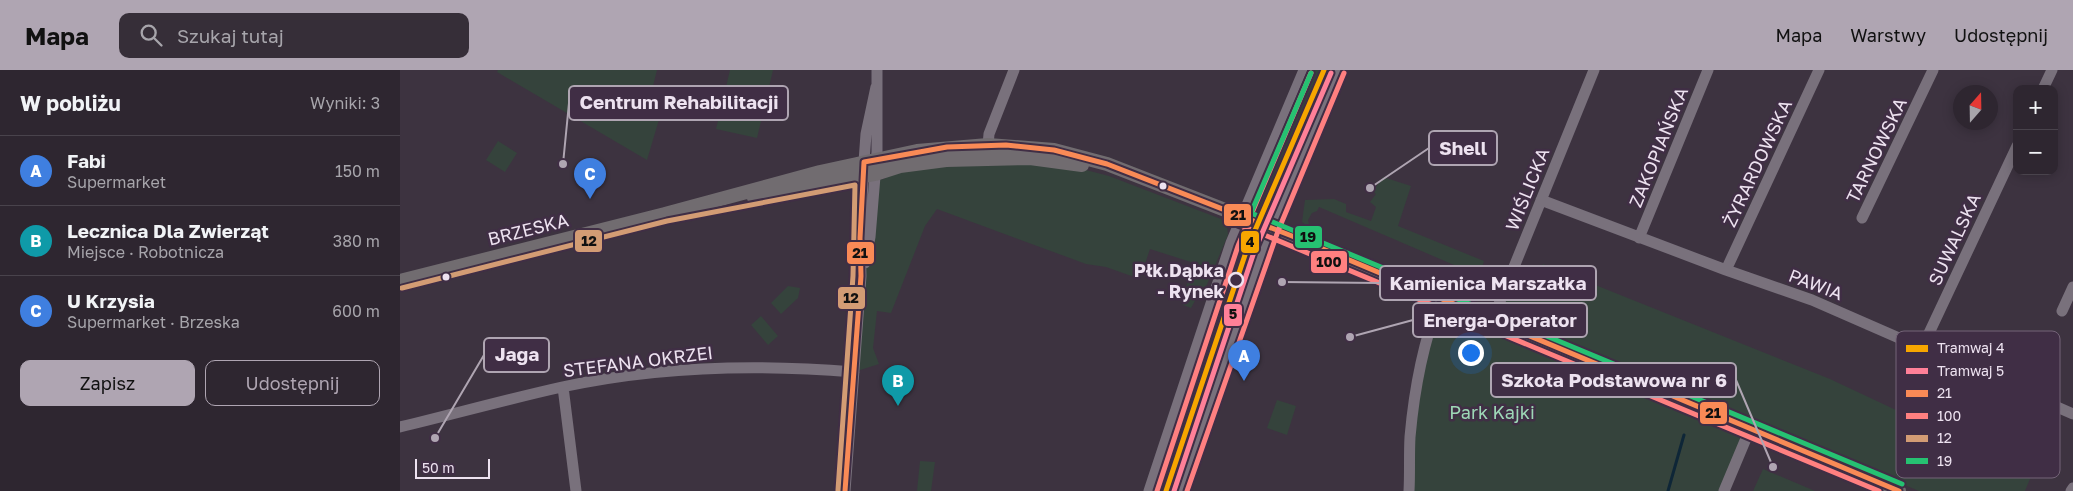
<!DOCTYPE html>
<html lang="pl">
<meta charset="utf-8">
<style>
:root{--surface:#2e2630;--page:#362e38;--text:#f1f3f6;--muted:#a7a5ab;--line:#49434c;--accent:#afa5b2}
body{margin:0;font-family:"Golos Text",sans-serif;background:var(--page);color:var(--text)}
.controls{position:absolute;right:15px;top:15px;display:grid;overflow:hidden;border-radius:10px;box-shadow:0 2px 12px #0003}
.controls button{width:45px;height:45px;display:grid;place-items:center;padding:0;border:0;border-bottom:1px solid var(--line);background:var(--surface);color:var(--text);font:25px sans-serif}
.compass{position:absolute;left:1553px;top:15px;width:45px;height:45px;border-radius:50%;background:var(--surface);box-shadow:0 2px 12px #0003;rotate:20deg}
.scale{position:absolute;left:15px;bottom:12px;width:75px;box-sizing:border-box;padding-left:5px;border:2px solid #ede2f0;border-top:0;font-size:14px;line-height:18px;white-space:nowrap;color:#ede2f0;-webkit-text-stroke:4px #402e45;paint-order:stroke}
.you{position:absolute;left:1070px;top:282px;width:18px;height:18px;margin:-12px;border:4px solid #fff;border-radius:50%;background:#1a73e8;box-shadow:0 0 0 8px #1a73e833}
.badge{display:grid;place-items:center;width:32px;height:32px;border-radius:50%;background:var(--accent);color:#fff;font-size:16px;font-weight:700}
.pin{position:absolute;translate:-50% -41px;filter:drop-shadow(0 1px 2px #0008)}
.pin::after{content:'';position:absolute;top:26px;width:18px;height:15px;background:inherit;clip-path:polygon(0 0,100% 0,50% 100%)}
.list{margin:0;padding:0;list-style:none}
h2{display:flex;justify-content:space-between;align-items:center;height:65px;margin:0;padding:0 20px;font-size:21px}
h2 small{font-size:16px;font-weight:400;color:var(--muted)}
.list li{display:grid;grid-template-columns:32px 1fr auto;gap:15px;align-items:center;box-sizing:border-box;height:70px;padding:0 20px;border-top:1px solid var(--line)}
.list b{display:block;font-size:19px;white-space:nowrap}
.list p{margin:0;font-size:16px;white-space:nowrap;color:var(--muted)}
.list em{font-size:16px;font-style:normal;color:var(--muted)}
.actions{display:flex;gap:10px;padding:15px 20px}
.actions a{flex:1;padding:11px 0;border:1px solid var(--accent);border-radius:10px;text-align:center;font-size:18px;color:var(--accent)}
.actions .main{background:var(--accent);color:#111}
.icon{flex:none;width:28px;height:28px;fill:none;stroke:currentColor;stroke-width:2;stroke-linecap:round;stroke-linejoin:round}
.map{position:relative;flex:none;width:1673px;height:421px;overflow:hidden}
header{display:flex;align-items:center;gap:30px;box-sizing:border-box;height:70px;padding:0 25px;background:var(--accent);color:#111}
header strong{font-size:24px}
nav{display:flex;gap:28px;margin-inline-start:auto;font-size:18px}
.search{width:350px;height:45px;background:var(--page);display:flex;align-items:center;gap:12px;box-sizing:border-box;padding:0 18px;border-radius:10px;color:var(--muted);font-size:19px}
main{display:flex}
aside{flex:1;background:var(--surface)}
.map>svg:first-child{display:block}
.green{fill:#35433c}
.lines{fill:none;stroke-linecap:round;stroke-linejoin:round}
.stream{stroke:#0e2637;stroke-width:3}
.minor{stroke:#79717c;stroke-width:11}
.major{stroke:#716c70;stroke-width:14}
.bus-1-casing{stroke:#402e45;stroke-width:9}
.bus-2-casing{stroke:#402e45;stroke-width:9}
.bus-3-casing{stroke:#402e45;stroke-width:9}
.bus-4-casing{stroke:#402e45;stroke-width:9}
.bus-1{stroke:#f98a56;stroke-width:5}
.bus-2{stroke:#ff8080;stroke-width:5}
.bus-3{stroke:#d39c74;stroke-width:5}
.bus-4{stroke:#26c172;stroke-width:5}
.tram-1-casing{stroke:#402e45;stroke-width:9}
.tram-2-casing{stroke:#402e45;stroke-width:9}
.tram-1{stroke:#f7a600;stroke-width:5}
.tram-2{stroke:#ff8098;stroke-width:5}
.bus-dot{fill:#ede2f0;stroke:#402e45;stroke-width:2}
.stop-dot{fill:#402e45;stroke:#ede2f0;stroke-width:2.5}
.labels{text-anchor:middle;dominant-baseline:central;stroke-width:5;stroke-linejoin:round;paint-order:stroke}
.street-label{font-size:18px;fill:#ede2f0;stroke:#402e45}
.stop-label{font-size:18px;font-weight:bold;fill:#ede2f0;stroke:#402e45;text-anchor:end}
.park-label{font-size:18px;fill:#9dd8b6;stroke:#402e45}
.key{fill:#402e45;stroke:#746478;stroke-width:1}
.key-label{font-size:14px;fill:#ede2f0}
.leader{fill:none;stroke:#afa5b2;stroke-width:2}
.callout-dot{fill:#afa5b2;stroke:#402e45;stroke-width:2}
.callout{fill:#402e45;stroke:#afa5b2;stroke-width:2}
.callout-label{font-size:19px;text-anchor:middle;font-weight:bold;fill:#ede2f0}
.line-badge{stroke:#402e45;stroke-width:2}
.pale-badge-label{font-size:14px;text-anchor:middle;font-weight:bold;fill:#111}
</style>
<header>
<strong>Mapa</strong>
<div class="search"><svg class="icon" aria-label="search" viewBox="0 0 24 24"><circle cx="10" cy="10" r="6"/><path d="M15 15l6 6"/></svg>Szukaj tutaj</div>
<nav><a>Mapa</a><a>Warstwy</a><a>Udostępnij</a></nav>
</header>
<main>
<aside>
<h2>W pobliżu<small>Wyniki: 3</small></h2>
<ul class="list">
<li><span class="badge" style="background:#3f7fe0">A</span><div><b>Fabi</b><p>Supermarket</p></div><em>150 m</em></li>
<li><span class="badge" style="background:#0f9aa8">B</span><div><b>Lecznica Dla Zwierząt</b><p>Miejsce · Robotnicza</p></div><em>380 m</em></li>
<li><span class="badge" style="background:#3f7fe0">C</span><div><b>U Krzysia</b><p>Supermarket · Brzeska</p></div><em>600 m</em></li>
</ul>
<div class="actions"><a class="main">Zapisz</a><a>Udostępnij</a></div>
</aside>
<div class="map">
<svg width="1673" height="421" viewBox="0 0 1673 421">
<rect width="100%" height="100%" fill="#3d3340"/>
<path class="green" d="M 98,0 L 257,0 L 252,20 L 266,26 L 247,90 L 97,2 Z
M 330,0 L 373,0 L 357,68 L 316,59 Z
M 910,0 L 931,0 L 872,137 L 865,141 L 855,136 L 856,123 Z
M 98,71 L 117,83 L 105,102 L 86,90 Z
M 610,91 L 682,99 L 709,106 L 821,149 L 827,156 L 828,165 L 805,219 L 802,218 L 791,238 L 783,235 L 781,232 L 794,193 L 750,179 L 740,209 L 706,197 L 686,194 L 537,139 L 525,156 L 491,243 L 477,241 L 473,278 L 479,294 L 454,302 L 469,111 L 484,109 L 494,101 Z
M 983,107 L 1011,116 L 998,156 L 1084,191 L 1081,202 L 1093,207 L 1102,207 L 1096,221 L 1096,213 L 919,137 L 917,141 L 912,143 L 908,150 L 910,158 L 902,152 L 905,130 L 934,129 L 946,134 L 946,142 L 971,151 L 976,137 L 970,132 L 976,124 L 973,121 Z
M 843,169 L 852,172 L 854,179 L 793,363 L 787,367 L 770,421 L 754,421 L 836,174 Z
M 1143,194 L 1430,309 L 1632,404 L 1625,421 L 1519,421 L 1095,244 L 1105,219 L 1121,225 L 1125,215 L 1133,218 Z
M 388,216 L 400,218 L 398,228 L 381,244 L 371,233 Z
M 1038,235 L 1347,364 L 1324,421 L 1009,421 L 1010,370 Z
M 361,246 L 378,266 L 368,275 L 351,255 Z
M 877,330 L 896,336 L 887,365 L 867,358 Z
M 520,391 L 535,392 L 531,421 L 517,421 Z
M 1363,399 L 1415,421 L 1353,421 Z"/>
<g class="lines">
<path class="stream" d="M 1268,421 L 1284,365"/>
<path class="minor" d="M 1643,19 L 1652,0
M 588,75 L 589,64 L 614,0
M 1141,130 L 1326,200 L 1412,230 L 1673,344
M 1462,148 L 1533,0
M 1239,168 L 1308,0
M 465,193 L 470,167 L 477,82 L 477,0
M 1326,200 L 1419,0
M 1662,241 L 1673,217
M 1092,251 L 1194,0
M 1522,278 L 1617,76
M 163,317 L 176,421
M 0,357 C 54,344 108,329 162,317 C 258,296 357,294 454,302
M 445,421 L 461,206 L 460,168 L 464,92 L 466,64 L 476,17
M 749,421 L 831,173 L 904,0
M 779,421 L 871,158 L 937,0
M 1009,421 C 1010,403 1009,385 1010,367 C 1014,321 1023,273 1040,229
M 1324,421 L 1350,359
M 1671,421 L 1673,418"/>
<path class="major" d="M 354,128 L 475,104 L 500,96 L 546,90 L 630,88 L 682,95
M 265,144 L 420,102 L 517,81 L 588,75 L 654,80 L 707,94 L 892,166 L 1499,421
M 0,211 L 273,142"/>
<defs>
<path id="bus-1" d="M 445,421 L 461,206 L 460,168 L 464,92 L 547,77 L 606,75 L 654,80 L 707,94 L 892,166 L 1499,421"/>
<path id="bus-2" d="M 838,154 L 1479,421
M 757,421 L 838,176 L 911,3
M 787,421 L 878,161 L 944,3"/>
<path id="bus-3" d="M 2,218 L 267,151 L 455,115 L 453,206 L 438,420"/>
<path id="bus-4" d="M 911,3 L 851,143 L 1502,414
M 864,155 L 929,0"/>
</defs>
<use href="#bus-1" class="bus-1-casing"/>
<use href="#bus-2" class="bus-2-casing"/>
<use href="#bus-3" class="bus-3-casing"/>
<use href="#bus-4" class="bus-4-casing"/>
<use href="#bus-1" class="bus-1"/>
<use href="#bus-2" class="bus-2"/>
<use href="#bus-3" class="bus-3"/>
<use href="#bus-4" class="bus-4"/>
<defs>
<path id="tram-1" d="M 766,421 L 847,179 L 924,0"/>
<path id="tram-2" d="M 774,421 L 854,182 L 931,3"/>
</defs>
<use href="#tram-1" class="tram-1-casing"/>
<use href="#tram-2" class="tram-2-casing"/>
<use href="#tram-1" class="tram-1"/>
<use href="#tram-2" class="tram-2"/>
</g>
<g class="bus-dot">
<circle cx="763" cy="116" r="4.5"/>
<circle cx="46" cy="207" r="4.5"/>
</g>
<circle class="stop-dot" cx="836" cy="210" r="7"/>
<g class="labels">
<g class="street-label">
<text transform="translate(1258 77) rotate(-68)">ZAKOPIAŃSKA</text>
<text transform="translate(1476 80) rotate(-64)">TARNOWSKA</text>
<text transform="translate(1357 93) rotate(-65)">ŻYRARDOWSKA</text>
<text transform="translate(1127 119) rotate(-68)">WIŚLICKA</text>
<text transform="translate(128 159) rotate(-14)">BRZESKA</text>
<text transform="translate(1554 169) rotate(-65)">SUWALSKA</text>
<text transform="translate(1416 214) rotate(21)">PAWIA</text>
<text transform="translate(238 291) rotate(-7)">STEFANA OKRZEI</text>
</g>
<g class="stop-label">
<text x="824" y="200">Płk.Dąbka<tspan x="824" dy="21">- Rynek</tspan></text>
</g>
<g class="park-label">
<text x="1092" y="342">Park Kajki</text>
</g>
</g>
<rect x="1496" y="261" width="164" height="147" rx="8" class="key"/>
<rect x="1506" y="275" width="22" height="7" fill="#f7a600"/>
<rect x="1506" y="298" width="22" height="6" fill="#ff8098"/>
<rect x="1506" y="320" width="22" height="7" fill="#f98a56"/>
<rect x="1506" y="343" width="22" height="6" fill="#ff8080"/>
<rect x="1506" y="365" width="22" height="7" fill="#d39c74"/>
<rect x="1506" y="388" width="22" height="6" fill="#26c172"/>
<g class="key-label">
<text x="1537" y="283">Tramwaj 4</text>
<text x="1537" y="306">Tramwaj 5</text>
<text x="1537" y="328">21</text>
<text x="1537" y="351">100</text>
<text x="1537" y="373">12</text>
<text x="1537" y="396">19</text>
</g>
<path class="leader" d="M163 94L169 33M970 118L1029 78M882 212L980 213M950 267L1013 250M35 368L84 285M1373 397L1336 310"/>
<g class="callout-dot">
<circle cx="163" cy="94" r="5"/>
<circle cx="970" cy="118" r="5"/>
<circle cx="882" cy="212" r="5"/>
<circle cx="950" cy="267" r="5"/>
<circle cx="35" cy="368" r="5"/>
<circle cx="1373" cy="397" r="5"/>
</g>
<g class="callout">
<rect x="169" y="16" width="219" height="34" rx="5"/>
<rect x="1029" y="61" width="68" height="34" rx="5"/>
<rect x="980" y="196" width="216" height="34" rx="5"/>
<rect x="1013" y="233" width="174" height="34" rx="5"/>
<rect x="84" y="268" width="65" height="34" rx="5"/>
<rect x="1091" y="293" width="245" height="34" rx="5"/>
</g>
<g class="callout-label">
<text x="279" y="39">Centrum Rehabilitacji</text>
<text x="1063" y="85">Shell</text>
<text x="1088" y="220">Kamienica Marszałka</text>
<text x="1100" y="257">Energa-Operator</text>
<text x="117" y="291">Jaga</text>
<text x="1214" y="317">Szkoła Podstawowa nr 6</text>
</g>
<g class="line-badge">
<rect x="823" y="133" width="29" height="24" rx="5" fill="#f98a56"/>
<rect x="894" y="155" width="29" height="24" rx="5" fill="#26c172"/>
<rect x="174" y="159" width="29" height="24" rx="5" fill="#d39c74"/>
<rect x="840" y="160" width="20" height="24" rx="5" fill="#f7a600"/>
<rect x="446" y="171" width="29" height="24" rx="5" fill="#f98a56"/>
<rect x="910" y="180" width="38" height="24" rx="5" fill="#ff8080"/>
<rect x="437" y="216" width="29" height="24" rx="5" fill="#d39c74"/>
<rect x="823" y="233" width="20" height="24" rx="5" fill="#ff8098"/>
<rect x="1299" y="331" width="29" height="24" rx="5" fill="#f98a56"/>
</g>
<g class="pale-badge-label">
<text x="838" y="150">21</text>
<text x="908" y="172">19</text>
<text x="189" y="176">12</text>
<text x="850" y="177">4</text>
<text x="460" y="188">21</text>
<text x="929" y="197">100</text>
<text x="451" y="233">12</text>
<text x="833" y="249">5</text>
<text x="1313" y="348">21</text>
</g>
</svg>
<div class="controls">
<button>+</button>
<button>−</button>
</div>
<svg class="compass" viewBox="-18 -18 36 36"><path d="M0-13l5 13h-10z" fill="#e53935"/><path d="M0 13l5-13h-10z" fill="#a7a5ab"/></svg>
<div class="scale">50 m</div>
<div class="you"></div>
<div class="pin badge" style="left:844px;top:311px;background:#3f7fe0">A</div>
<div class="pin badge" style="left:498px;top:336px;background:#0f9aa8">B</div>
<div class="pin badge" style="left:190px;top:129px;background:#3f7fe0">C</div>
</div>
</main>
